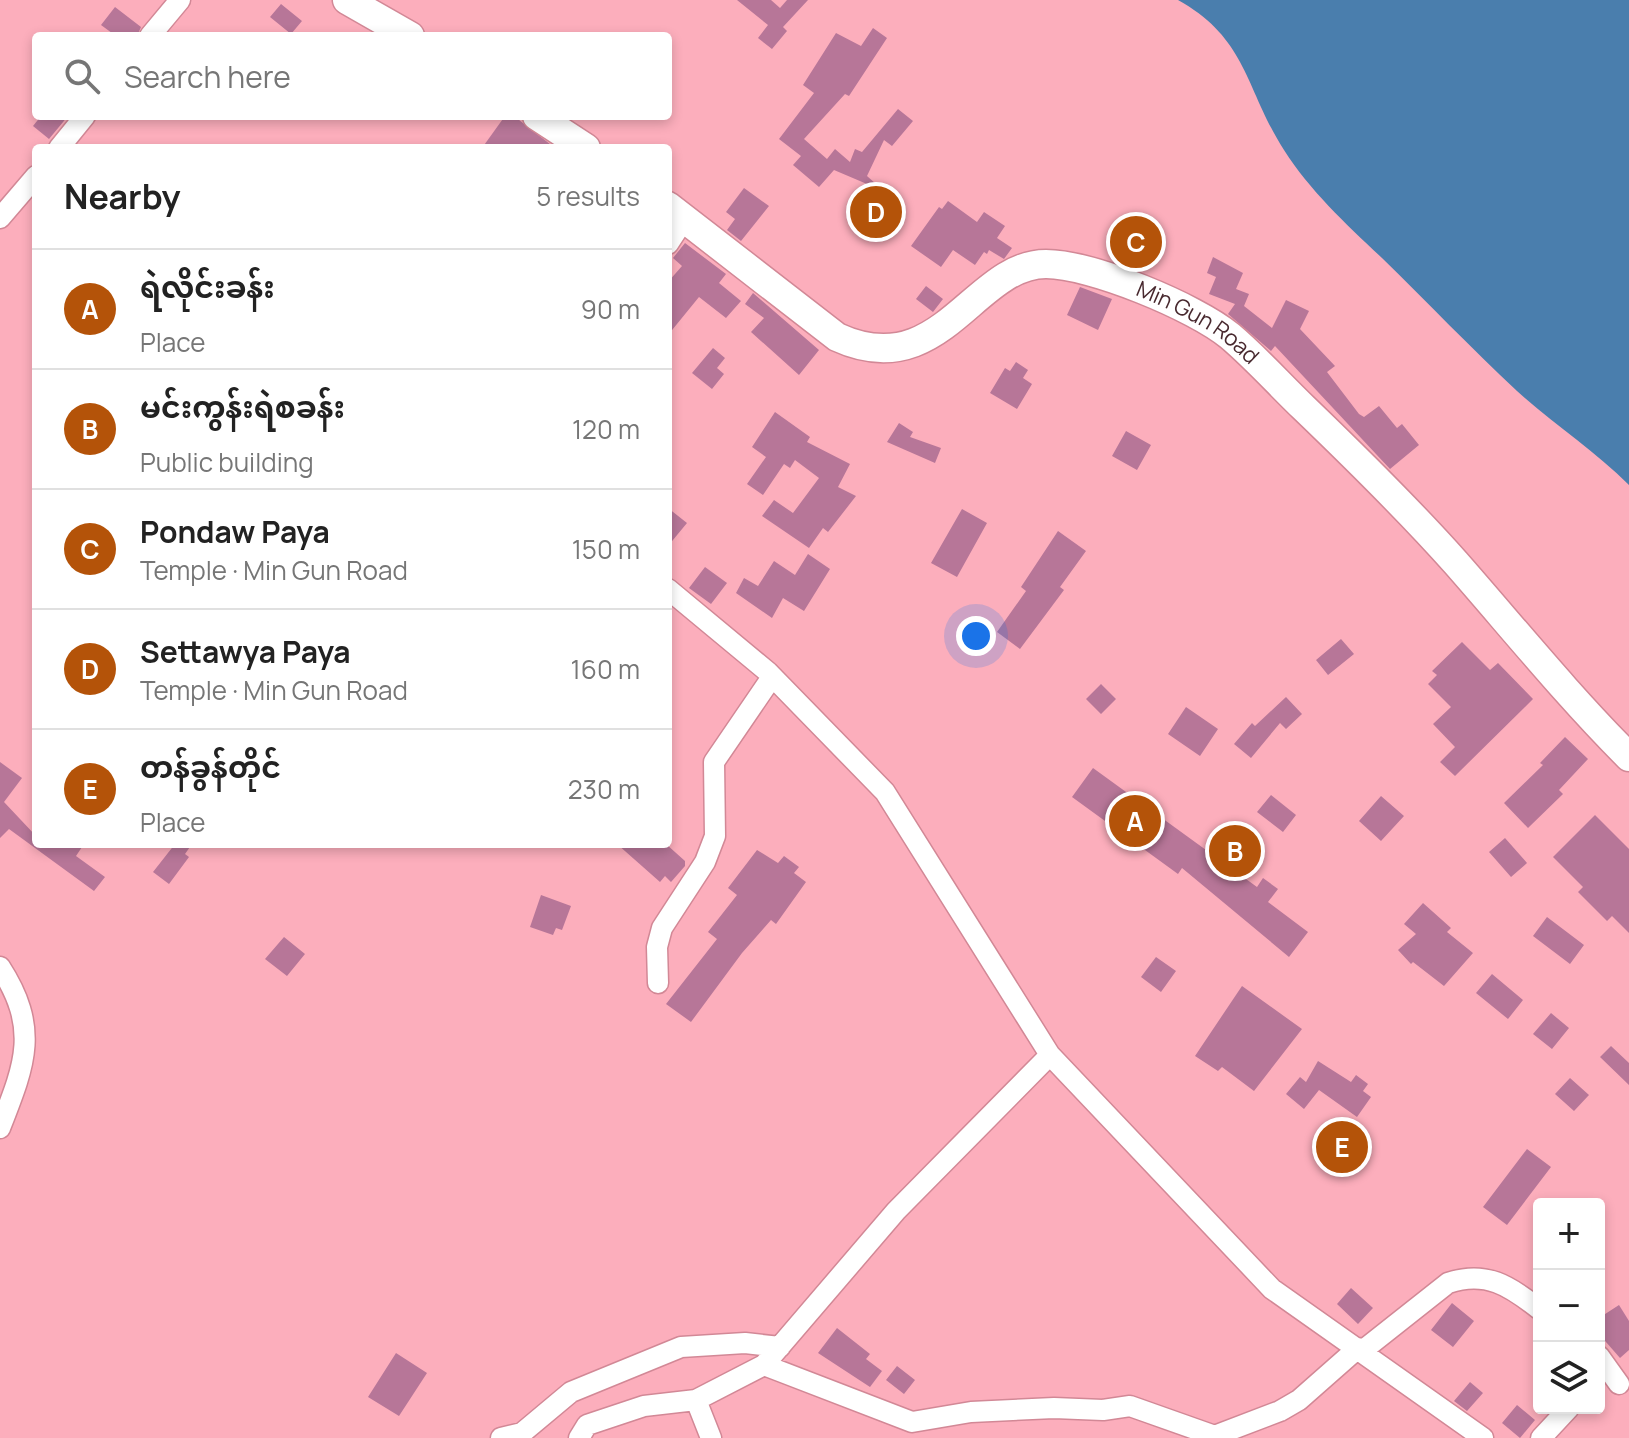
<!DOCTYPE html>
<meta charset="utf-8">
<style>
:root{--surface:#fff;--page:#f2f2f2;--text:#222;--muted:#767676;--line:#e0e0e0;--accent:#b45309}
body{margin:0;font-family:Manrope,"Noto Sans Myanmar",sans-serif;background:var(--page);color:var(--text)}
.controls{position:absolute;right:24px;bottom:24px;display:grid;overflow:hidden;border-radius:8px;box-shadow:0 4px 12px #0003}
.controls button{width:72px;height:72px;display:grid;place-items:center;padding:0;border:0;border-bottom:2px solid var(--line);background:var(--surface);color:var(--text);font:40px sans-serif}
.you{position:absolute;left:976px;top:636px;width:28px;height:28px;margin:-20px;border:6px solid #fff;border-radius:50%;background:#1a73e8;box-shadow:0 0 0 12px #1a73e833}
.badge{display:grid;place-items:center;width:52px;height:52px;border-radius:50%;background:var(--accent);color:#fff;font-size:26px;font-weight:700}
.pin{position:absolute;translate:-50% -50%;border:4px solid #fff;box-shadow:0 2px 8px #0006}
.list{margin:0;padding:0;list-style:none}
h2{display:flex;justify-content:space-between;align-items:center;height:104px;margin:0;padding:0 32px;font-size:34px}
h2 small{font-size:26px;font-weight:400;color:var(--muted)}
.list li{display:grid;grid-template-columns:52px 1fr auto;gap:24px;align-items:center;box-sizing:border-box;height:120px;padding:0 32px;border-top:2px solid var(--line)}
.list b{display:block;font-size:30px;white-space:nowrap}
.list p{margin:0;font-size:26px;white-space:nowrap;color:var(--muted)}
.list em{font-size:26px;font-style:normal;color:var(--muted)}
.icon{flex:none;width:44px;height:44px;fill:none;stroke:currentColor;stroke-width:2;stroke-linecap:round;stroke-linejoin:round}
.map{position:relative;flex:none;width:1629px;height:1438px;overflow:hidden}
.search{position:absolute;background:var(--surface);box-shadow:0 4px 12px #0003;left:32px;top:32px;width:640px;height:88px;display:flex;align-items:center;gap:20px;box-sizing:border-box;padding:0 28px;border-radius:8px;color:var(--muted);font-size:30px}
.panel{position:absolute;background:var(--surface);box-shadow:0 4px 12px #0003;left:32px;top:144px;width:640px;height:704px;border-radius:8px}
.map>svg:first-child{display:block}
.water{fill:#4a7ead}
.building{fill:#b77698}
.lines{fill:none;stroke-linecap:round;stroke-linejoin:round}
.street-casing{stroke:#d28896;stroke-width:23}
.secondary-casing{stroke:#d28896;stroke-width:31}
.street{stroke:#fff;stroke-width:20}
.secondary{stroke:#fff;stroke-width:28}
.labels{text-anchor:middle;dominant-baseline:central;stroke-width:6;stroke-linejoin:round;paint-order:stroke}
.street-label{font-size:22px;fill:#48292f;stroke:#ffdee3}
</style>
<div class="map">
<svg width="1629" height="1438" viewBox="0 0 1629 1438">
<rect width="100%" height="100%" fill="#fcaebc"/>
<path class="water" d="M 1178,0 L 1629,0 L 1629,485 C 1594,450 1553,424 1517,391 C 1471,348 1427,302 1382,258 C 1347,225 1310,191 1284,150 C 1245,89 1248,39 1178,0 Z"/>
<path class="building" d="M 737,0 L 771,0 L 780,8 L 787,0 L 808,0 L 783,27 L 787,31 L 772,49 L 758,38 L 768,25 Z
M 281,4 L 302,21 L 291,34 L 270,17 Z
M 115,7 L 141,27 L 137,36 L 116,36 L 101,25 Z
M 873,28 L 887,38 L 849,96 L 845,94 L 804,139 L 827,159 L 835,149 L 850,162 L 855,149 L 862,152 L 898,109 L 913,121 L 892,146 L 884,140 L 867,176 L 876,184 L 874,187 L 834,170 L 819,187 L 793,165 L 801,156 L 779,139 L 814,93 L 803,85 L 836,33 L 861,46 Z
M 41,116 L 68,116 L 49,139 L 33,126 Z
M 505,116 L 514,116 L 555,148 L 482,148 Z
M 744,188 L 769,206 L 741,241 L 727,230 L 735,219 L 726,212 Z
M 948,201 L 977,222 L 984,212 L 1005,226 L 997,238 L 1012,248 L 1004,259 L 989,250 L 987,254 L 984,252 L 975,265 L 953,250 L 941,267 L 911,246 L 939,207 L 942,209 Z
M 685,243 L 726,274 L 719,283 L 741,301 L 726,318 L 699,297 L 668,335 L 668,282 L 682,266 L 673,258 Z
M 1213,257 L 1243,273 L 1236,289 L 1249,294 L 1244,306 L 1272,328 L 1286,300 L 1309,311 L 1300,329 L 1335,366 L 1327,372 L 1359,414 L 1364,417 L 1379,406 L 1397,428 L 1402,424 L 1419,445 L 1390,469 L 1275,346 L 1271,351 L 1228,314 L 1235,304 L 1209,294 L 1216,277 L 1207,273 Z
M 926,286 L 943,299 L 933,312 L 916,299 Z
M 1080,287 L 1112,299 L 1098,330 L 1067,315 Z
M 753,293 L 819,350 L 799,375 L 751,332 L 764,318 L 745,304 Z
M 713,348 L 725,358 L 717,368 L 724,374 L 712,389 L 692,373 Z
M 1016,362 L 1028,370 L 1023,378 L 1032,384 L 1017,409 L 990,393 L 1005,368 L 1010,371 Z
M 775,412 L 810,437 L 807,442 L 850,464 L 838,487 L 856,496 L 828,532 L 823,528 L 809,548 L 762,516 L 774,500 L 793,513 L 819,478 L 795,460 L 790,468 L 784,464 L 763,495 L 747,484 L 766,457 L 752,447 Z
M 899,423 L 913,432 L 910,437 L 941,448 L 935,463 L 887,442 Z
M 1126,431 L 1151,445 L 1137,470 L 1112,456 Z
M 668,508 L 687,523 L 668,546 Z
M 962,509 L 987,523 L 957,577 L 931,563 Z
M 1058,531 L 1086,551 L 1060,587 L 1064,590 L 1020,649 L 997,632 L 1026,591 L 1021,587 Z
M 808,554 L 830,569 L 804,611 L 783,598 L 772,618 L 736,593 L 744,578 L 758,586 L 774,561 L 795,575 Z
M 705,567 L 727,583 L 711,604 L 689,588 Z
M 1341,639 L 1354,654 L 1328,675 L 1316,660 Z
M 1462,642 L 1490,670 L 1498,663 L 1533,699 L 1455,776 L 1440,762 L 1455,747 L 1433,724 L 1451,707 L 1428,684 L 1437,675 L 1432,671 Z
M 1101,684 L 1116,699 L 1101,714 L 1086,699 Z
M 1286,697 L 1302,714 L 1286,729 L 1280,723 L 1251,758 L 1234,744 L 1252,723 L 1255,726 Z
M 1186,707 L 1218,729 L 1200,756 L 1168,734 Z
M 1565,737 L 1588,759 L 1559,790 L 1563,794 L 1528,828 L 1504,803 L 1543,765 L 1540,763 Z
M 0,762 L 22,778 L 4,802 L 36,836 L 36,844 L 84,844 L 76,856 L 105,877 L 94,891 L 9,829 L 0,838 Z
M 1093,768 L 1257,887 L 1263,878 L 1278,889 L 1268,902 L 1308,932 L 1289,957 L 1182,868 L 1178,874 L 1072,797 Z
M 1271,795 L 1296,815 L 1283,832 L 1257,812 Z
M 1381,796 L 1404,816 L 1381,841 L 1359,821 Z
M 1595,815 L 1629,849 L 1629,933 L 1612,916 L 1607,921 L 1578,892 L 1583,887 L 1553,857 Z
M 1505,838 L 1527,863 L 1511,877 L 1489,852 Z
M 175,844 L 192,844 L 185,854 L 189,857 L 169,884 L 153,872 Z
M 617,844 L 666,844 L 685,861 L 685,866 L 671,882 L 665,876 L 660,882 Z
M 757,850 L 778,863 L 784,856 L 799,867 L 794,873 L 806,882 L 776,924 L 771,920 L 742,953 L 691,1022 L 666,1004 L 717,939 L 708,932 L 737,895 L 728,888 Z
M 541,895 L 571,906 L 562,930 L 556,928 L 553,935 L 530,927 Z
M 1423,903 L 1451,928 L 1447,932 L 1473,953 L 1444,986 L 1413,962 L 1411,964 L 1398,950 L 1416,934 L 1404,924 Z
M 1547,917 L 1584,945 L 1570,964 L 1533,936 Z
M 284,937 L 305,954 L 287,976 L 265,959 Z
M 1156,957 L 1176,971 L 1161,992 L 1141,977 Z
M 1492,974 L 1523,1000 L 1508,1019 L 1476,993 Z
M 1242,986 L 1302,1029 L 1254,1091 L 1222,1067 L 1218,1071 L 1195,1056 Z
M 1551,1013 L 1569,1028 L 1552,1049 L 1533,1034 Z
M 1611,1046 L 1629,1063 L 1629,1085 L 1600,1057 Z
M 1318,1061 L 1351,1082 L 1356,1075 L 1368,1084 L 1363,1091 L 1371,1097 L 1357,1117 L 1319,1090 L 1304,1109 L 1286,1094 L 1300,1077 L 1306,1082 Z
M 1570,1078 L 1589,1095 L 1574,1111 L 1555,1094 Z
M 1527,1149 L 1551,1167 L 1507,1225 L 1483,1207 Z
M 1351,1288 L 1373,1308 L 1358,1324 L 1337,1304 Z
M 1452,1303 L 1474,1321 L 1453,1347 L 1431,1330 Z
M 1619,1305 L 1629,1321 L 1629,1350 L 1620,1358 L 1599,1334 L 1599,1318 Z
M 837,1328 L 870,1354 L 866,1359 L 882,1371 L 870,1387 L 818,1353 Z
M 396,1353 L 427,1373 L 399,1416 L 368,1397 Z
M 897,1366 L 915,1380 L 904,1394 L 886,1380 Z
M 1470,1382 L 1483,1393 L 1467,1411 L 1454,1401 Z
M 1517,1405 L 1535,1420 L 1520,1438 L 1502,1423 Z"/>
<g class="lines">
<defs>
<path id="street" d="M 150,36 L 180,0
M 59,148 L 85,116
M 0,218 L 36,176
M 668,244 L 685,218
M 0,967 C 40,1029 25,1064 0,1128
M 658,983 L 657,947 L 662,928 L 705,862 L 715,836 L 714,762 L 772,677
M 1050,1055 L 1272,1289 L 1483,1438
M 1362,1351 L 1448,1283 C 1486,1270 1510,1286 1539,1309
M 1599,1356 L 1619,1384
M 764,1365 L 912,1422 L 971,1412 L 1054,1408 L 1103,1410 L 1130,1406 L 1212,1435
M 696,1400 L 711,1438
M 501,1438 L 522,1433 L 571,1392 L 681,1347 L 745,1343 L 780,1347
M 579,1438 L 587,1425 L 644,1406 L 696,1400 L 764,1365 L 896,1211 L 1050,1055 L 885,792 L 768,672 L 668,589
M 1209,1438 L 1280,1411 L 1299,1400 L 1358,1348
M 1541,1438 L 1569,1408"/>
<g id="secondary">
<path d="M 347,0 L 410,36"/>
<path d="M 537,116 L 586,148"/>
<path id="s1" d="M 668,206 L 837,337 C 941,385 973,264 1046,264 C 1091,264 1195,307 1230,336 C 1256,358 1279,384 1304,408 C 1356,458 1408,509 1456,563 C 1513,628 1568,696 1629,757"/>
</g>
</defs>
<use href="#street" class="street-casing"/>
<use href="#secondary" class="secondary-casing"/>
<use href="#street" class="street"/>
<use href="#secondary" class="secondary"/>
</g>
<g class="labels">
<g class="street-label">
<text stroke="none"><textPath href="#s1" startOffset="614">Min Gun Road</textPath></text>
</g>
</g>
</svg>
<div class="controls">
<button>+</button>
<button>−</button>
<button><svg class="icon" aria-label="layers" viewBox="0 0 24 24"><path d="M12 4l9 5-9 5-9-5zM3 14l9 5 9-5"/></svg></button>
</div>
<div class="you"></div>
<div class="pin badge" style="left:1135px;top:821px">A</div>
<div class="pin badge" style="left:1235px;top:851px">B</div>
<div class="pin badge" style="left:1136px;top:242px">C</div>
<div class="pin badge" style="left:876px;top:212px">D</div>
<div class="pin badge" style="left:1342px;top:1147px">E</div>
<div class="search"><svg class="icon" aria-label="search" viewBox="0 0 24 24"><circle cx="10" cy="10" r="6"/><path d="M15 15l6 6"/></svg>Search here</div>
<section class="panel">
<h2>Nearby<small>5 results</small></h2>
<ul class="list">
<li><span class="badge">A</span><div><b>ရဲလိုင်းခန်း</b><p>Place</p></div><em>90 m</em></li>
<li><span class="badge">B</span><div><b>မင်းကွန်းရဲစခန်း</b><p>Public building</p></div><em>120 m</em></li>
<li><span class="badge">C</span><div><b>Pondaw Paya</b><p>Temple · Min Gun Road</p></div><em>150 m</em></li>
<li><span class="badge">D</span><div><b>Settawya Paya</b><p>Temple · Min Gun Road</p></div><em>160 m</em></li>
<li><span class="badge">E</span><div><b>တန်ခွန်တိုင်</b><p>Place</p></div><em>230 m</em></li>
</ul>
</section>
</div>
